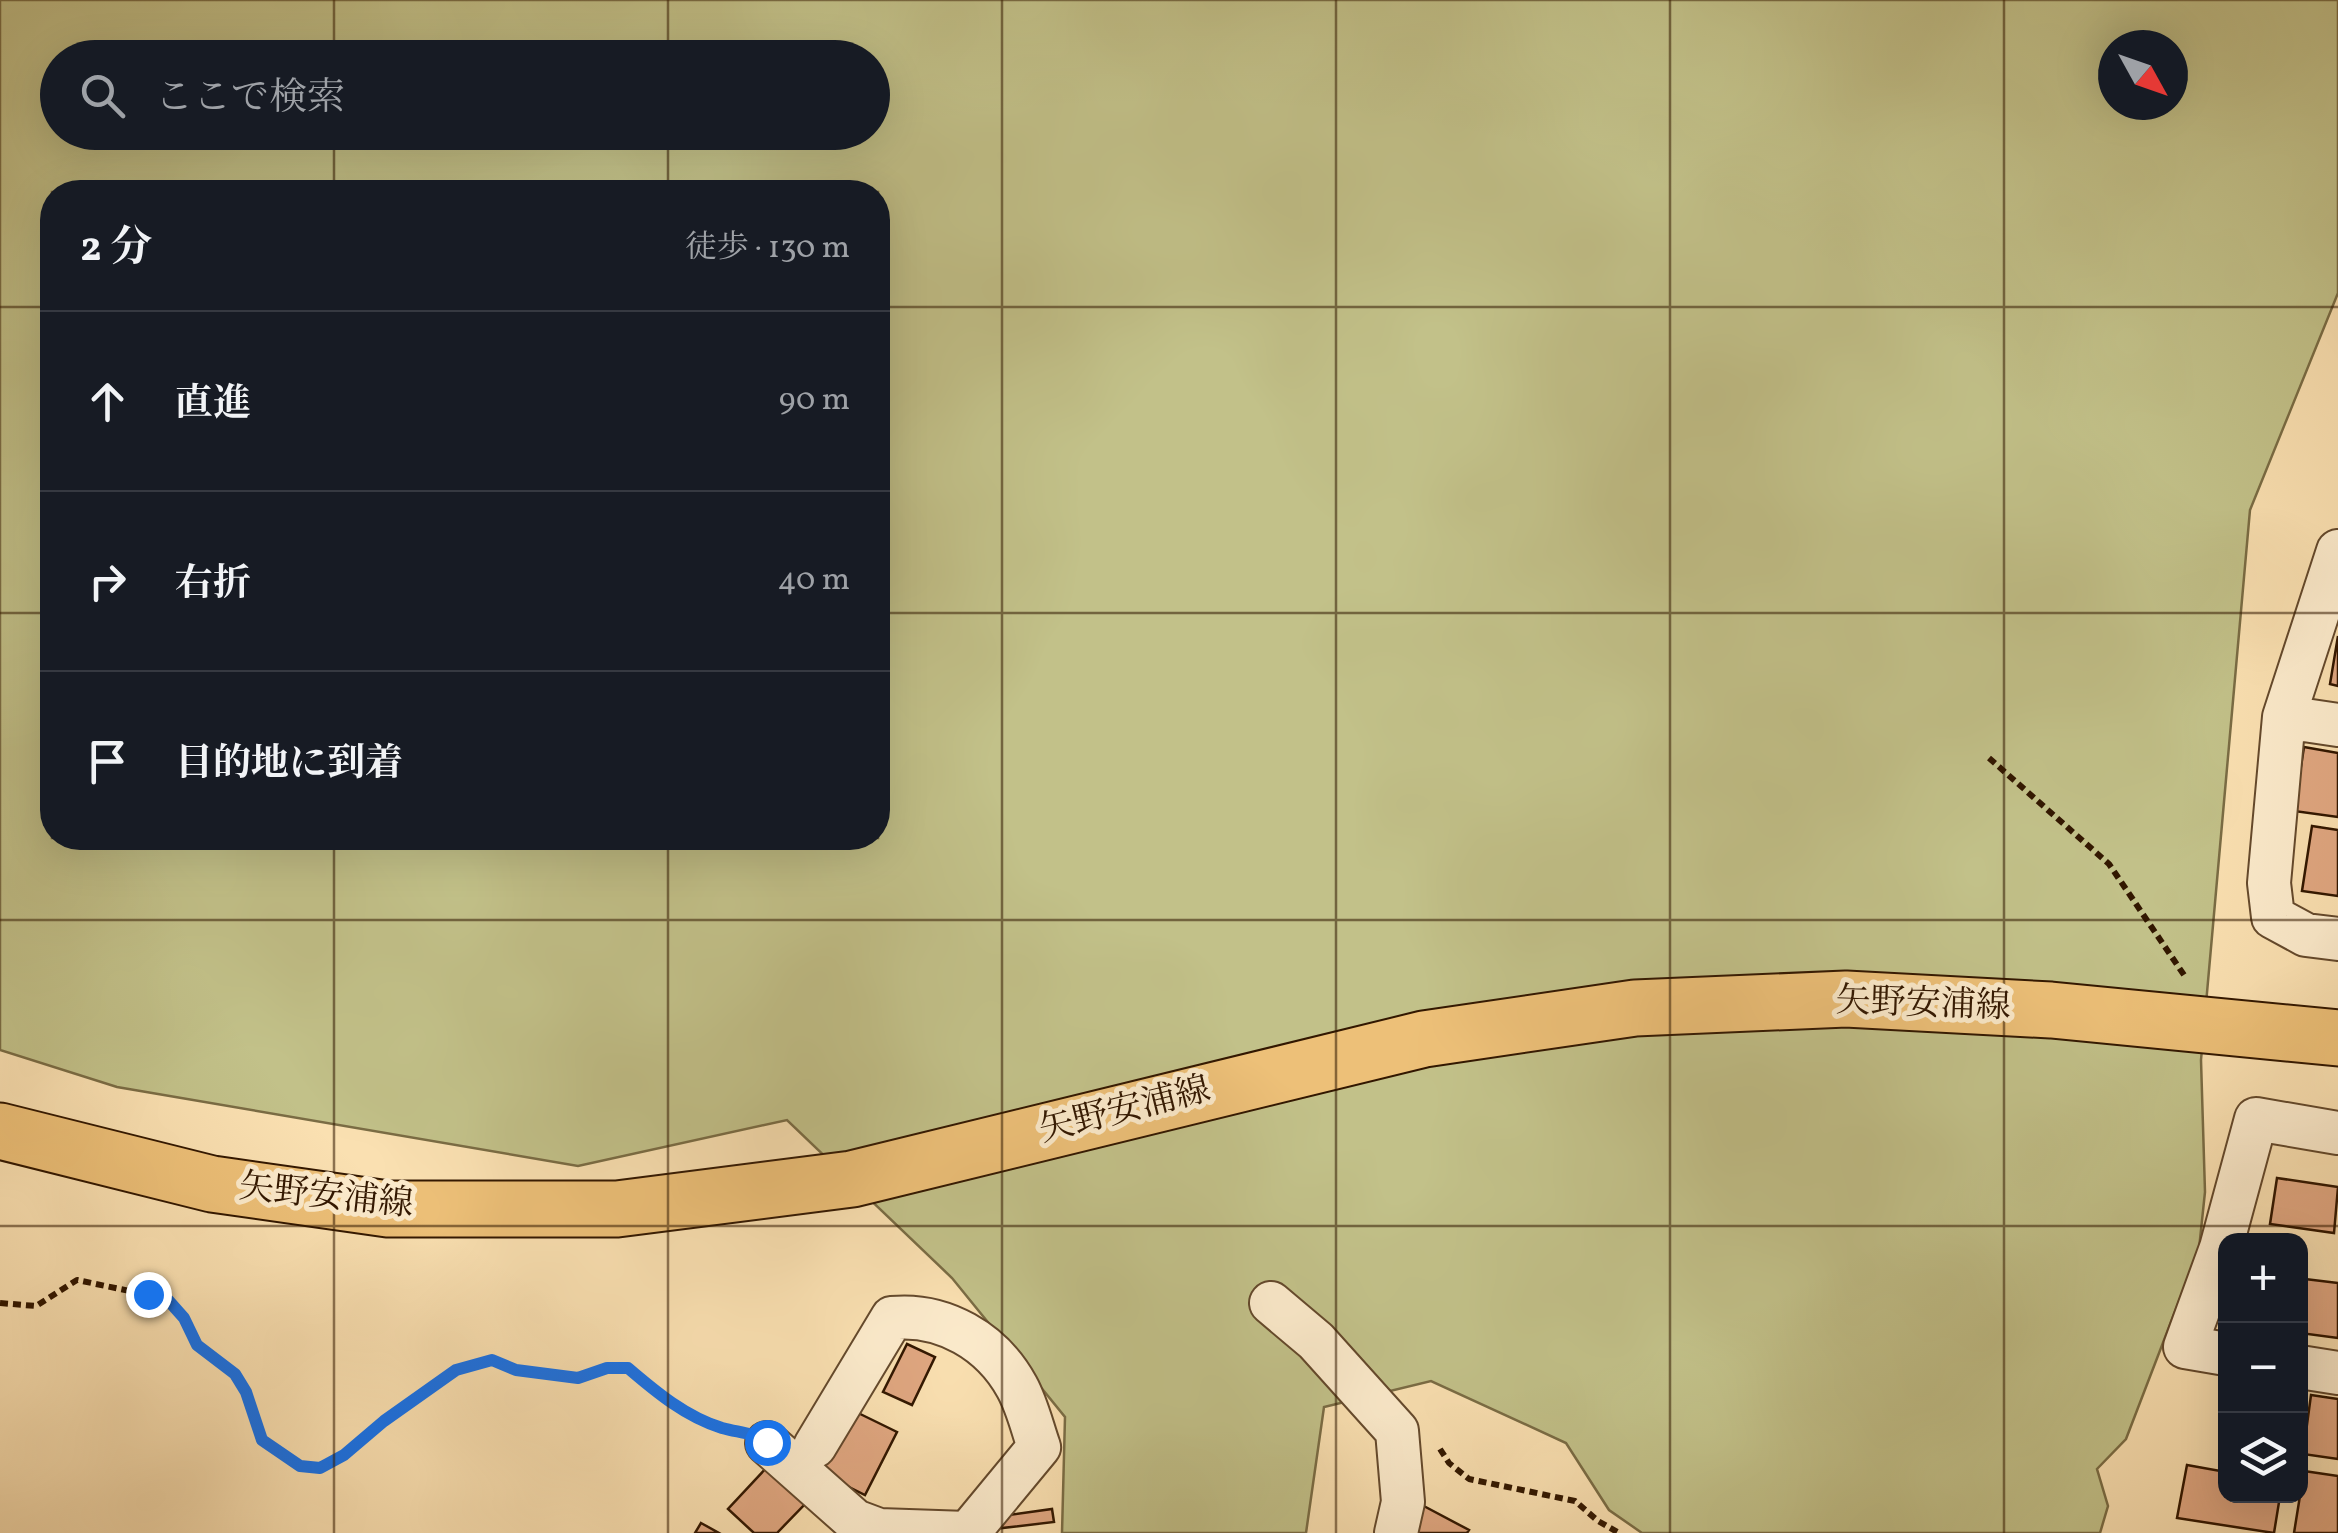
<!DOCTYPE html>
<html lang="ja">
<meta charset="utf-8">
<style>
:root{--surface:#171b24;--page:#20242c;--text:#f1f3f6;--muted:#9ea1a6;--line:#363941}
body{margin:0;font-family:Vollkorn,"Noto Serif JP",serif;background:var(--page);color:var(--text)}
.controls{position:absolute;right:30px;bottom:30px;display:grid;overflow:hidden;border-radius:20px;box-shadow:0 10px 40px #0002}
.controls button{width:90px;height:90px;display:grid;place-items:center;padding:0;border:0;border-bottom:2px solid var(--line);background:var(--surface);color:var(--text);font:50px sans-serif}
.compass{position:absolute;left:2098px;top:30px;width:90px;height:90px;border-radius:50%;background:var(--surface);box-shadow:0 10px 40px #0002;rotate:130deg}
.stop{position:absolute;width:30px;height:30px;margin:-22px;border:8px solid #1a73e8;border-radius:50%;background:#fff}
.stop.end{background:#1a73e8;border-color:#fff;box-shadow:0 2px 10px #0008}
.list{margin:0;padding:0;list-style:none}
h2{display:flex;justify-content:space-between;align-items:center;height:130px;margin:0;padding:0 40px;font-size:42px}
h2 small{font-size:32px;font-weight:400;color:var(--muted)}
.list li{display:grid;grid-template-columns:65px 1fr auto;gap:30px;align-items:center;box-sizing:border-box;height:180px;padding:0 40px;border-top:2px solid var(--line)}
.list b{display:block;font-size:38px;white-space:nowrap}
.list em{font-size:32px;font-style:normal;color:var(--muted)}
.icon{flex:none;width:55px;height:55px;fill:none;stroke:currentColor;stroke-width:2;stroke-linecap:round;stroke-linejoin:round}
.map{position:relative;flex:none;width:2338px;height:1533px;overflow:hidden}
.search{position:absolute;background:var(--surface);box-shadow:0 10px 40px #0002;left:40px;top:40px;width:850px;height:110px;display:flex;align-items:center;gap:25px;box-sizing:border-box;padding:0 35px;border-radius:55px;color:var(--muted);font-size:38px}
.panel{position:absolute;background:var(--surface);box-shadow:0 10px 40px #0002;left:40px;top:180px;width:850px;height:670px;border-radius:40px}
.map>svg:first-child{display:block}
.green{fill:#c2c189;stroke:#7a6c44;stroke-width:2.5;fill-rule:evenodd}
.building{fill:#e0a781;stroke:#321700;stroke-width:2.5}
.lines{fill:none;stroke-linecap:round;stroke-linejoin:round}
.minor-casing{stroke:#64492c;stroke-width:46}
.major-casing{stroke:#321700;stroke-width:59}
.path{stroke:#321700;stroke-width:6;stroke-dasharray:8 5;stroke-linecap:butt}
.minor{stroke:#fcebcc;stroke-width:42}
.major{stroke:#edc078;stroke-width:55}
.route{stroke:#1a73e8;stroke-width:12}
.grid{fill:none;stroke:#321700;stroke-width:2.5;stroke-opacity:0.55}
.labels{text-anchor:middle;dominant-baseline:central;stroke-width:10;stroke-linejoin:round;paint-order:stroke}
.street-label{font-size:35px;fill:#321700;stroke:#fcebcc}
</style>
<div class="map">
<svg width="2338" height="1533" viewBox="0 0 2338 1533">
<rect width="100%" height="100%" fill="#fae0b1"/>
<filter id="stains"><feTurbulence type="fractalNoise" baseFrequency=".002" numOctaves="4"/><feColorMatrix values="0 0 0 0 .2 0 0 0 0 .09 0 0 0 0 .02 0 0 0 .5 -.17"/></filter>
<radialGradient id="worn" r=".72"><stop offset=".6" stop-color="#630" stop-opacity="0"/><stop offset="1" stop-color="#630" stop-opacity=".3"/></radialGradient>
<path class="green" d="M 0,0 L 2338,0 L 2338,293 L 2250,510 L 2201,1060 L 2205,1192 L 2199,1249 L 2126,1439 L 2097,1469 L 2108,1506 L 2100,1533 L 1642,1533 L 1609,1510 L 1566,1443 L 1431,1381 L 1324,1407 L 1306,1533 L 1062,1533 L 1065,1417 L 952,1278 L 787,1120 L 578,1166 L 117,1087 L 0,1050 ZM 2113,45 L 2173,45 L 2173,105 L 2113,105 ZM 58,58 L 872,58 L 872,132 L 58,132 ZM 52,192 L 878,192 L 878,838 L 52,838 Z"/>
<path class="building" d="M 2338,636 L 2338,686 L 2330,684 Z
M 2304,747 L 2338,753 L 2338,817 L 2294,811 Z
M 2312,826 L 2338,830 L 2338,896 L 2302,891 Z
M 2277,1178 L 2338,1187 L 2334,1233 L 2270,1224 Z
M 2305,1279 L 2338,1283 L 2338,1338 L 2300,1333 Z
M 907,1344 L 935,1357 L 912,1405 L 883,1392 Z
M 2311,1395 L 2338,1399 L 2338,1459 L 2303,1454 Z
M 850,1409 L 897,1432 L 865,1495 L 819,1472 Z
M 2187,1465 L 2226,1472 L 2226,1496 L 2280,1496 L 2274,1533 L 2177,1518 Z
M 768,1466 L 806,1503 L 777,1533 L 754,1533 L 728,1509 Z
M 2304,1471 L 2338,1476 L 2338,1533 L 2294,1533 Z
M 1420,1504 L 1469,1530 L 1467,1533 L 1405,1533 Z
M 1052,1509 L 1054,1522 L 1002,1528 L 1001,1516 Z
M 701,1523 L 719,1533 L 695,1533 Z"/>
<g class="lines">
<defs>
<path id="minor" d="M 2338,551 L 2284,717 L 2269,883 L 2273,917 L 2306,935 L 2338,939
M 2284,717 L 2338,725
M 1271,1303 L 1316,1341 L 1397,1431 L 1403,1502 L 1396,1533
M 2226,1354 L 2185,1347 L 2221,1248 L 2256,1119 L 2338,1133
M 2300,1367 L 2338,1373
M 767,1443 L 855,1521 L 879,1530 L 967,1533
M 815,1446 L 892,1318 C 943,1313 992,1341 1017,1387 C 1027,1405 1032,1427 1039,1447 L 968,1533"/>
<path id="major" d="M 0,1131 L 212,1184 L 388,1209 L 617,1209 L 852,1179 L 1424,1039 L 1635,1008 L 1846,999 L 2051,1010 L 2338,1038"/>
</defs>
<use href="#minor" class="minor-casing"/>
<use href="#major" class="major-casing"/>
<path class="path" d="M 1989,758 L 2109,864 L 2184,975
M 0,1303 L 36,1306 L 77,1280 L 168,1299 L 185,1318 L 197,1345 L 235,1375 L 246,1392 L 262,1440 L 300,1466 L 320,1468 L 345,1455 L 384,1421 L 456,1370 L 492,1360 L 516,1370 L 577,1378 L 607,1369 L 628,1368 L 681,1410 L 730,1429
M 1440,1449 L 1449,1463 L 1469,1479 L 1575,1501 L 1598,1521 L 1619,1533"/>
<use href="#minor" class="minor"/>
<use href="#major" class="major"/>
</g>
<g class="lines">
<path class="route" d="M 148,1294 L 168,1300 L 184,1318 L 197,1345 L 235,1374 L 246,1392 L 262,1440 L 300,1466 L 320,1468 L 344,1455 L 384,1421 L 456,1370 L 492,1360 L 516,1370 L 578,1378 L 607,1368 L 628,1368 C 656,1392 686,1417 722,1428 C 740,1433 751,1432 767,1442"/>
</g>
<path class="grid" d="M 334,0 L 334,58M 668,0 L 668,58M 1002,0 L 1002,1533M 1336,0 L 1336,1533M 1670,0 L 1670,1533M 2004,0 L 2004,1533M 334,132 L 334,192M 668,132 L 668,192M 0,307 L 52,307M 878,307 L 2338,307M 0,613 L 52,613M 878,613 L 2338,613M 334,838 L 334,1533M 668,838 L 668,1533M 0,920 L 2338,920M 0,1226 L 2338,1226"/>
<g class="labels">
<g class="street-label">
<text transform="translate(1923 1005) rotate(2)">矢野安浦線</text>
<text transform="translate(1125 1111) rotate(-14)">矢野安浦線</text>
<text transform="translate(326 1197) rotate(6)">矢野安浦線</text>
</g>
</g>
<rect width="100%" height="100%" filter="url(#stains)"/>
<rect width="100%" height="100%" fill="url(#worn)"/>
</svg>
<div class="controls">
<button>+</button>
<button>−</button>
<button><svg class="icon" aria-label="layers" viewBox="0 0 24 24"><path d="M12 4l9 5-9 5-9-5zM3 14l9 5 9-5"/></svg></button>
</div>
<svg class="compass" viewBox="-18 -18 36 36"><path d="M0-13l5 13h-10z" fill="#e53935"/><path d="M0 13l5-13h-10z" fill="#9ea1a6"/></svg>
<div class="stop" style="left:767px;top:1442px"></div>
<div class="stop end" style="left:148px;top:1294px"></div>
<div class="search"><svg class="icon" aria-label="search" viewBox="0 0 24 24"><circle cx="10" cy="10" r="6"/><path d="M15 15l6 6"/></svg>ここで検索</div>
<section class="panel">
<h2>2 分<small>徒歩 · 130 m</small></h2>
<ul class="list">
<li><svg class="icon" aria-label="ahead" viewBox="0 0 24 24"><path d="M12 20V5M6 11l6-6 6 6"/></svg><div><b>直進</b></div><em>90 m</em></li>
<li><svg class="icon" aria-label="right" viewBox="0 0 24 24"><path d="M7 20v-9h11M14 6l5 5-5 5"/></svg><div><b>右折</b></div><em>40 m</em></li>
<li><svg class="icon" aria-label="arrive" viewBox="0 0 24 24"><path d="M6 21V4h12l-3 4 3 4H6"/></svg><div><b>目的地に到着</b></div></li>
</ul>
</section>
</div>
